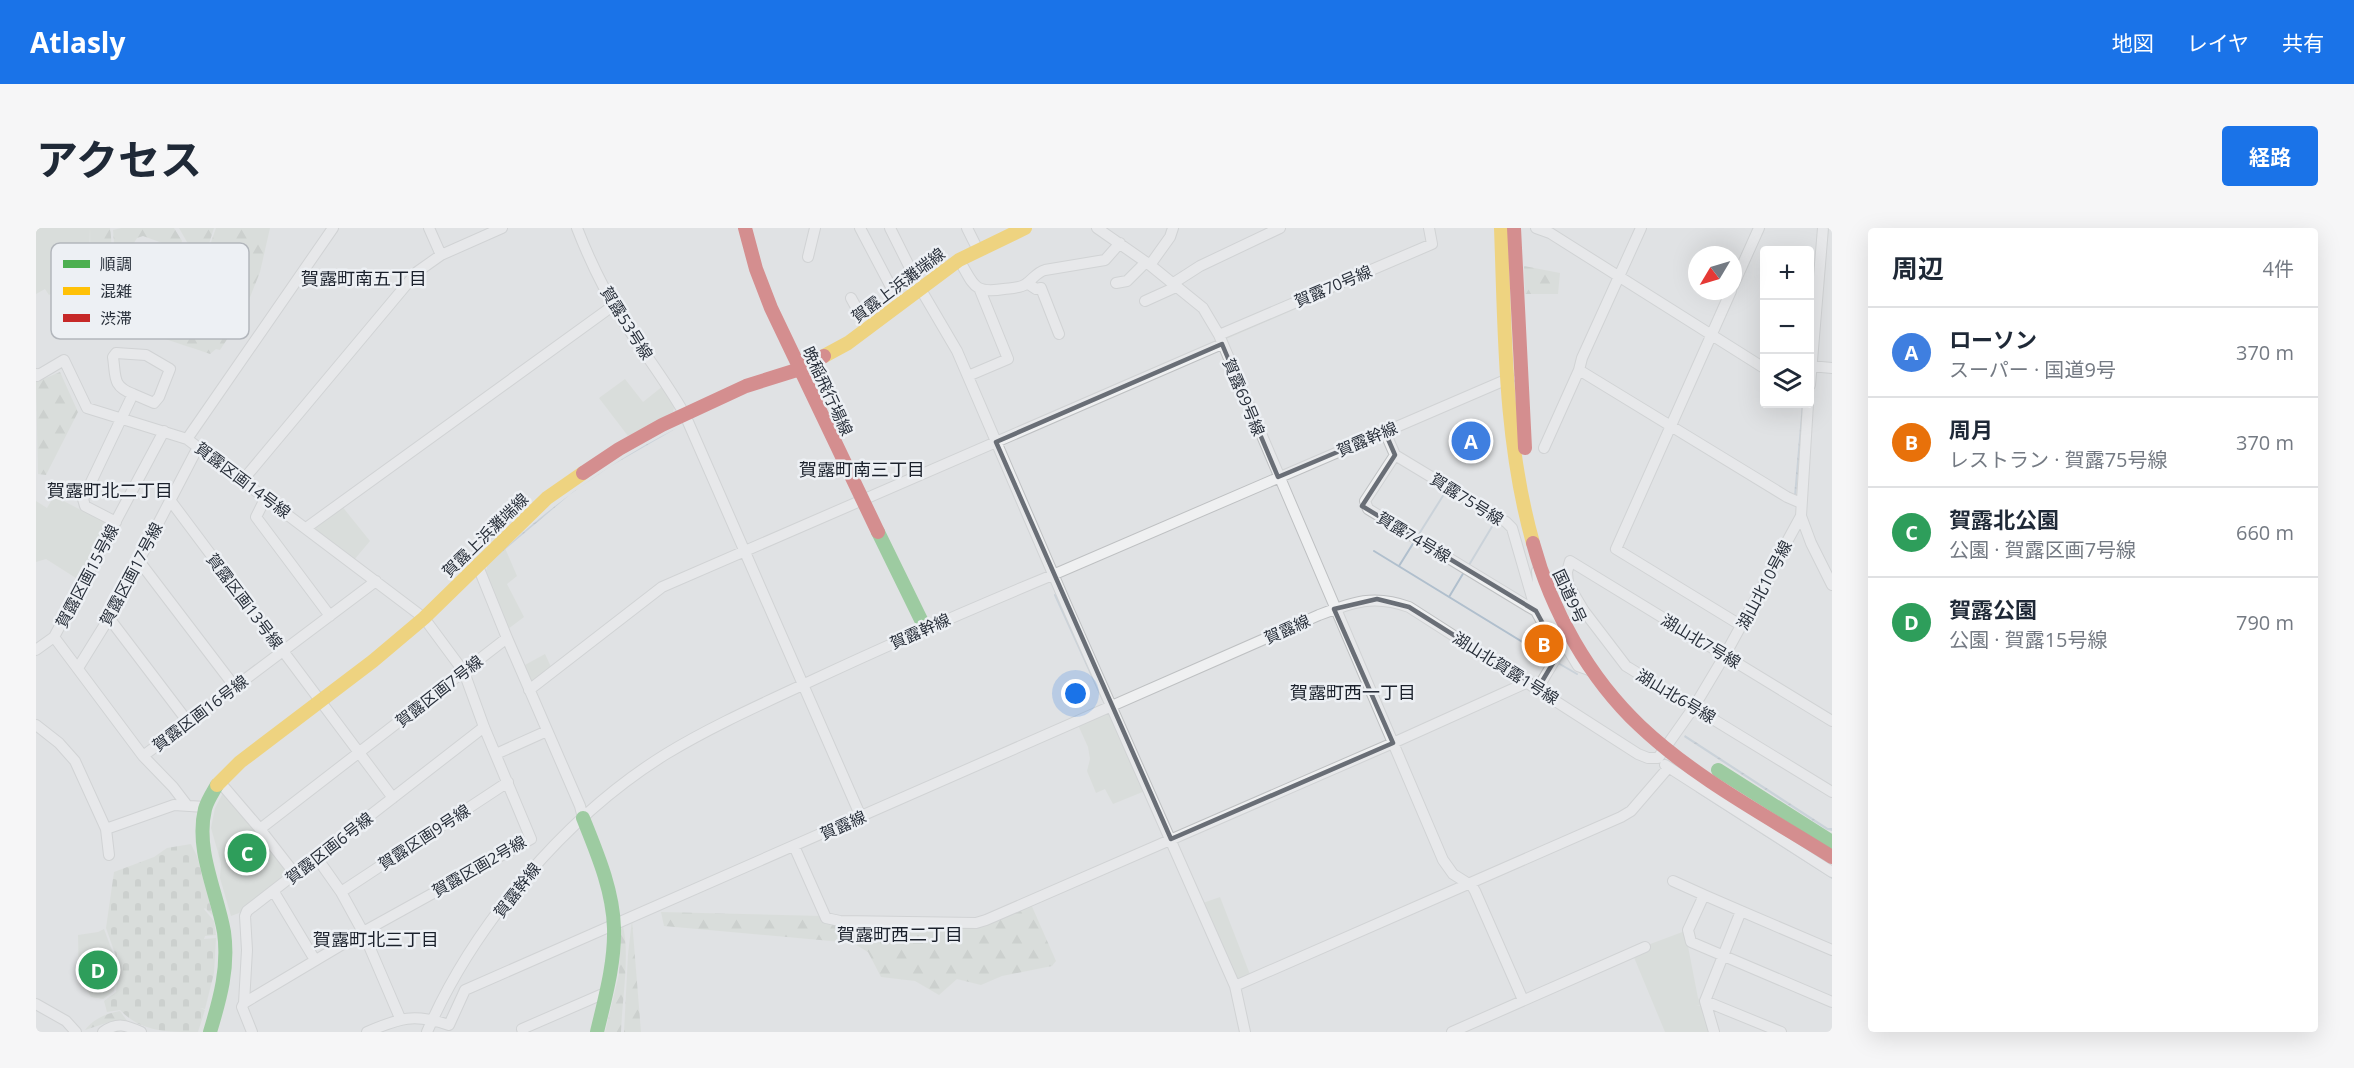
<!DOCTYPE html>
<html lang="ja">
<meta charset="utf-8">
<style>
:root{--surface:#fff;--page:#f6f6f7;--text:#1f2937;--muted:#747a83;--line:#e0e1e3;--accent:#1a73e8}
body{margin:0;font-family:"Open Sans","Noto Sans JP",sans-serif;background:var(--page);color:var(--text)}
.controls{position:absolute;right:18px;top:18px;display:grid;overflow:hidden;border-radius:6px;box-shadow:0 6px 24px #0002}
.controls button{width:54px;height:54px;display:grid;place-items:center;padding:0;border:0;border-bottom:2px solid var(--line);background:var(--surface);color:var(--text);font:30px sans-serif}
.compass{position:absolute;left:1652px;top:18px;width:54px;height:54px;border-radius:50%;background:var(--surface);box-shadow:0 6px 24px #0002;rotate:232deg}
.you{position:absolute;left:1040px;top:466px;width:21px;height:21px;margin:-15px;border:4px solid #fff;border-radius:50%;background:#1a73e8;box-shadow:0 0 0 9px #1a73e833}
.badge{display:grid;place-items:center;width:39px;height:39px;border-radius:50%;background:var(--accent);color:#fff;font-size:20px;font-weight:700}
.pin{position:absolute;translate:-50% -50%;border:3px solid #fff;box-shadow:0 2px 6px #0006}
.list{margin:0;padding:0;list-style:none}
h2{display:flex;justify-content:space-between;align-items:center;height:78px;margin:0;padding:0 24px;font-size:26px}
h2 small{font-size:20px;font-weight:400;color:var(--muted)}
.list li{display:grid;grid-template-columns:39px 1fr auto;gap:18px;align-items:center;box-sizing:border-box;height:90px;padding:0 24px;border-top:2px solid var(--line)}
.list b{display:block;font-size:22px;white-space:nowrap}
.list p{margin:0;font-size:20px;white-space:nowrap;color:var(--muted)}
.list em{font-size:20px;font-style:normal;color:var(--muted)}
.icon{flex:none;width:33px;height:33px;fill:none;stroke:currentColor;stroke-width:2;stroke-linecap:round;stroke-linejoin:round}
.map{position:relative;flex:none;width:1796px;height:804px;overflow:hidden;border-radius:6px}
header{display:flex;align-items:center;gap:36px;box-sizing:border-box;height:84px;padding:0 30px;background:var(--accent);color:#fff}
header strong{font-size:28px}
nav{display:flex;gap:33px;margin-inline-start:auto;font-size:21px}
.intro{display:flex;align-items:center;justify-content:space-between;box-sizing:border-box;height:144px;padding:0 36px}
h1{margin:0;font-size:42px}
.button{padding:15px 27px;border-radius:6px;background:var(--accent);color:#fff;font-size:21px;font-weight:700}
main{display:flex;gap:36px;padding:0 36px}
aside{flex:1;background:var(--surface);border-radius:6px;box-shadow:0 6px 24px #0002}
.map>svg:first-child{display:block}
.green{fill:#d1d8d0}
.forest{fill:url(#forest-firs)}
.cemetery{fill:url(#cemetery-stones)}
.water{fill:url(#water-waves)}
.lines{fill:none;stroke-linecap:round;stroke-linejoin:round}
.stream{stroke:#b0bfcd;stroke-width:2}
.street-casing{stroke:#bec0c2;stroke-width:12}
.street{stroke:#eff0f1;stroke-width:10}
.fast{stroke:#4caf50;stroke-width:14}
.slow{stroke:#ffc107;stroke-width:14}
.jam{stroke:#c62828;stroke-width:14}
.marked{fill:none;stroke:#696e76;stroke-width:4.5;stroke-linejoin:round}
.labels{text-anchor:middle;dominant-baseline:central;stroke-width:5;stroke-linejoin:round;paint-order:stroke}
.street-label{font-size:16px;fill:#29303b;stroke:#edf0f4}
.neighbourhood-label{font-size:18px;fill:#1b212c;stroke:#edf0f4}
.key{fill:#edf0f4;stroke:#b2b6bc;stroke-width:1.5}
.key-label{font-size:16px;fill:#29303b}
</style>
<header>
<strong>Atlasly</strong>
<nav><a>地図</a><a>レイヤ</a><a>共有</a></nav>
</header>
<div class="intro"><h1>アクセス</h1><a class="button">経路</a></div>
<main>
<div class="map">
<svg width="1796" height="804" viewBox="0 0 1796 804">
<defs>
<pattern id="forest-firs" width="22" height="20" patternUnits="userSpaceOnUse" patternTransform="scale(1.5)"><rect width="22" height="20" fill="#d1d8d0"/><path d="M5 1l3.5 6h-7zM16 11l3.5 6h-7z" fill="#b3bab4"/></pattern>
<pattern id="cemetery-stones" width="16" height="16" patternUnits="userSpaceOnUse" patternTransform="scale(1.5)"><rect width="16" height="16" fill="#d1d8d0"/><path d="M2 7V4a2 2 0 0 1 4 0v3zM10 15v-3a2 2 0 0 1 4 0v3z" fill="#b3bab4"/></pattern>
<pattern id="water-waves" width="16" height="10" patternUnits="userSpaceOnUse" patternTransform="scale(1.5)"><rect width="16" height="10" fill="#b0bfcd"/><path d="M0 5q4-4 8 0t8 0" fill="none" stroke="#97a4b1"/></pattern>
</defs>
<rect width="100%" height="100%" fill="#e0e2e4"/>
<path class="green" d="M 0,0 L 54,0 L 53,33 L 42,46 L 13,67 L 9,61 L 0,66 Z
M 1401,20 L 1188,112 L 1188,111 Z
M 589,151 L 607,174 L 627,158 L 639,176 L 637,184 L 592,208 L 563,170 Z
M 18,268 L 70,295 L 70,305 L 43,352 L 10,331 L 0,334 L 0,273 L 11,280 Z
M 305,277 L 334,313 L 318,332 L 277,301 Z
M 469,320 L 481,348 L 471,356 L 488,389 L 472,401 L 448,347 L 451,340 L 450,338 Z
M 509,426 L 516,441 L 496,457 L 487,438 Z
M 1070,485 L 1074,485 L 1109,563 L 1077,576 L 1069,561 L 1060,565 L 1051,543 L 1054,531 L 1052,519 L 1042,497 Z
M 189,561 L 252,642 L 251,647 L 203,685 L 195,688 L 184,650 L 185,635 L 175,600 L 179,580 Z
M 1184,669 L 1215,749 L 1203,752 L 1199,750 L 1164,676 Z
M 68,701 L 81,736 L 78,763 L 67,771 L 55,769 L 43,748 L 42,707 L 62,704 Z
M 1649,703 L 1662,770 L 1667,777 L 1660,777 L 1667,778 L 1674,804 L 1629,804 L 1597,727 L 1609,718 Z"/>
<path class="forest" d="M 54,0 L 74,0 C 78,21 72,96 109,87 L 162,51 L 180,0 L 234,0 L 224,44 L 207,87 L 184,122 L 180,121 L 174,126 C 137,112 90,105 69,69 C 67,64 67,57 64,52 L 27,78 L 19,63 C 52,39 55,42 54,0 Z
M 85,0 L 138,0 L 146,13 L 144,19 L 140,20 L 107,8 L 101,10 L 90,28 L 79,29 L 77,2 Z
M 143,0 L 178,0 L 171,22 L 151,14 Z
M 1488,38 L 1524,45 L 1522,66 L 1489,66 Z
M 24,144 L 42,184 L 10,247 L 2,246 L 0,154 Z
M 994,674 L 1020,733 L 1016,738 L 966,748 L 945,757 L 921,751 L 903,767 L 879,753 L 845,749 L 832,724 L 817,715 L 628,698 L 625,684 L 787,688 L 923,696 Z
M 596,692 L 605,804 L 588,804 L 592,726 Z
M 587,698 C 594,726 586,774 585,804 L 569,804 L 583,746 L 585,701 Z
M 84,783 L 92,794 L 70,795 L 49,802 C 59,790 69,786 84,783 Z"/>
<path class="cemetery" d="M 155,616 L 161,628 L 177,688 L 169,680 L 168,681 L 178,693 L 180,707 L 169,708 L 168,711 L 180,710 L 178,745 L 169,781 L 164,780 L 169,782 L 162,804 C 130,804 105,804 84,782 L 71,784 L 68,773 L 80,764 L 83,737 L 70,700 L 78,644 L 118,629 L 131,620 Z"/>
<path class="water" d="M 1766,176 L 1768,176 L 1760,268 L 1758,268 Z
M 641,200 L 575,238 L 537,264 L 452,336 C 509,282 570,236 641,200 Z
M 1649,507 L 1792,600 L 1796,600 L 1796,603 L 1791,602 L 1648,509 Z
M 1661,563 L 1796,649 L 1796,651 L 1660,564 Z"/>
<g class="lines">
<path class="stream" d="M 1383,306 L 1410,263
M 1338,323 L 1506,426
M 1433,337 L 1460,292
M 1363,338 L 1378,314
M 1019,367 L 1067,472
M 1413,369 L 1428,344
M 1522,435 L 1541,446"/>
<defs>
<path id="street" d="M 393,0 L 405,27
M 541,0 C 553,31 568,62 586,91 C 606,123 630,153 649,187 L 825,589
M 824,0 L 864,76
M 854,0 L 884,60 L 921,123 L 1030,376 L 1199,758 L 1209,804
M 931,0 L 942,22
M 1061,0 L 1114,37 L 1167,80 L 1183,107 L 1407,632 L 1417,646 L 1436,658 L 1439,663 L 1487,772
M 1500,0 L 1514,5 L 1728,140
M 772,29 L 779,0
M 923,32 C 938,56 936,66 968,61 C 975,60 985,60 990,56 C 997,51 1001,44 1009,42 L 1069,32 L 1084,15
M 1114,37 L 1134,9 L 1137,0
M 991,55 L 1000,61 L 1005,60 L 1023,106
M 1080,55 L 1091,53 L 1110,34
M 1136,56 L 1164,38 L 1244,0
M 1697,58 L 1723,0
M 1695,63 L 1580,321 L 1706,398
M 815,70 L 832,101
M 1109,73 L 1140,59
M 1183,107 L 1396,16 L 1393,0
M 1775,138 L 1796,140
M 1543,142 L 1751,269 L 1765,275
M 0,146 L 1,148 L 28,132 L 51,180 L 151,211 L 388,390 L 428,444 L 448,499 L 495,611 L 327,704 L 208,775 L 206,779 L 216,804
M 932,148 L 972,131 L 944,62
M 1774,157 L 1787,0
M 1349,204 L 1359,227 L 1329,273 L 1332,281 L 1493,379 L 1500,383 L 1509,382
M 151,211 L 297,0
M 1508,220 L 1543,142 L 1546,130 L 1605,0
M 1359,227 L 1470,294 L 1476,300 L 1500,383 L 1523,425 L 1502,460
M 207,252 L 381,44 L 405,27 L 466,0
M 230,269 L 220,289 L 294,388
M 134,272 L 357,570
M 1765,288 L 1775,315 L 1796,357
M 80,294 L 49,278 L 47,271 L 97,166 L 118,175 L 123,169 L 134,141 L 110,127 L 80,125 L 77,129 C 80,149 76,158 97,166
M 270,300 L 578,77
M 103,333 L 199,459
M 441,336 L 471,410
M 1501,343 L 1503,366 L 1516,395 L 1542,438 L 1556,443
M 73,390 L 152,494
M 18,409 L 107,528 L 340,353
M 0,422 L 18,409 L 128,203
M 42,440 L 73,390 L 162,219
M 493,462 L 626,359 L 1186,116
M 1796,493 L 1534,333 L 1531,344 L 1532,356 L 1548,383 L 1590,438 L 1796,564
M 0,497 L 23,515 L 39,533 L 70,601 L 138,577 L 169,579
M 460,526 L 511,503
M 107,528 L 137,559 L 150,576
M 1629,537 L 1796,644
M 188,559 L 224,601
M 70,601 L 73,627
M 758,618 L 790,690 L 804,693 L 940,695 L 950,692 L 1357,515 L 1492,454
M 281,630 L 305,664 L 327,704 L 364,790
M 259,646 L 224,601 L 471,410 L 544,578 L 547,590
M 1637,653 L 1668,667
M 238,664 L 279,732
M 305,664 L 472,554
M 1705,683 L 1668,667 L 1652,702 L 1655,714 L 1796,774
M 1199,758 L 1585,589 L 1595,583 L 1632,540
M 1669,773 L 1745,804
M 208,775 L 211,722 L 209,688 L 211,683 L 448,499
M 0,776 L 30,793 L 40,804
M 67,804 C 81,794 90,797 105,804
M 331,804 C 364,790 378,785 413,797 L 429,762 L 1283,387 C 1317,374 1338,366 1373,379 L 1602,526 L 1612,530 L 1622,530 L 1658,479 L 1689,427 L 1765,288 L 1772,176
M 391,804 C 438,696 530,588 630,526 C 676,498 726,476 775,453 C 856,415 937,380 1019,346 C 1171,281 1322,215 1474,150
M 487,804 L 486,801 L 569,765
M 1416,804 L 1609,719
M 1678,804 L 1669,773 L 1705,683 L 1796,722"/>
</defs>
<use href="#street" class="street-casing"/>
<use href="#street" class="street"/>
<path class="fast" d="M 842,304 L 889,400
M 1682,542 L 1796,614
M 547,590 C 561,625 577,662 578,700 C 579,735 569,770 561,804
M 174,804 C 184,771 193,739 188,704 C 181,664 159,622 169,581 C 171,573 177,564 181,557"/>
<path class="slow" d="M 1465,0 C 1469,106 1468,212 1497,315
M 788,128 L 812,115 L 923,32 L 989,0
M 181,557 L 204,534 L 337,433 L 388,390 L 511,270 L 547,245"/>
<path class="jam" d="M 709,0 L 720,41 L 735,80 L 842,304
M 1478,0 L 1489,220
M 547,245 L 583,221 L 626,197 L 710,158 L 764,141 L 788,128
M 1497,315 C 1515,382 1553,450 1604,498 C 1660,551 1731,588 1796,629"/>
</g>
<path d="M0 0H1796V804H0ZM 1186,116 L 1242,249 L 1349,204 L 1359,227 L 1326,278 L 1500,383 L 1523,425 L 1502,460 L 1373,379 L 1341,371 L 1298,381 L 1357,515 L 1135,611 L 960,214 Z" fill="#e0e2e4" fill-opacity=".55" fill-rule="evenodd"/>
<path class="marked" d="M 1186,116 L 1242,249 L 1349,204 L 1359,227 L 1326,278 L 1500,383 L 1523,425 L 1502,460 L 1373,379 L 1341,371 L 1298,381 L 1357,515 L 1135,611 L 960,214 Z"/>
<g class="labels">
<g class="street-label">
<text transform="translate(862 57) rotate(-37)">賀露上浜灘端線</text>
<text transform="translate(1297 58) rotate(-23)">賀露70号線</text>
<text transform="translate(591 95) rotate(58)">賀露53号線</text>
<text transform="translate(792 163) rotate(65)">晩稲飛行場線</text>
<text transform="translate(1208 169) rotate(67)">賀露69号線</text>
<text transform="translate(1331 211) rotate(-23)">賀露幹線</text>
<text transform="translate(207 252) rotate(37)">賀露区画14号線</text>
<text transform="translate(1431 271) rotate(32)">賀露75号線</text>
<text transform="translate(449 307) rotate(-44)">賀露上浜灘端線</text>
<text transform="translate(1378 309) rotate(31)">賀露74号線</text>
<text transform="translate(95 346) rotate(-62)">賀露区画17号線</text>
<text transform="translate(51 348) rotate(-62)">賀露区画15号線</text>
<text transform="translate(1728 357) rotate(-62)">湖山北10号線</text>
<text transform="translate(1534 368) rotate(65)">国道9号</text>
<text transform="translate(209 373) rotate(53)">賀露区画13号線</text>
<text transform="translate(1251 401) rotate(-24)">賀露線</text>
<text transform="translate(884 403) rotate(-24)">賀露幹線</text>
<text transform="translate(1665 413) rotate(31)">湖山北7号線</text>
<text transform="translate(1470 440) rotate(32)">湖山北賀露1号線</text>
<text transform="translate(403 463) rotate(-38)">賀露区画7号線</text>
<text transform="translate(1640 468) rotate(31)">湖山北6号線</text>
<text transform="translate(164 485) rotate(-37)">賀露区画16号線</text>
<text transform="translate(807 597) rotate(-24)">賀露線</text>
<text transform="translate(388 609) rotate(-33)">賀露区画9号線</text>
<text transform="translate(293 620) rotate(-38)">賀露区画6号線</text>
<text transform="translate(443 638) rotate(-30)">賀露区画2号線</text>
<text transform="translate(481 662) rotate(-52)">賀露幹線</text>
</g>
<g class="neighbourhood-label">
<text x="328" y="50">賀露町南五丁目</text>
<text x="826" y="241">賀露町南三丁目</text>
<text x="74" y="262">賀露町北二丁目</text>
<text x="1317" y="464">賀露町西一丁目</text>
<text x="864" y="706">賀露町西二丁目</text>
<text x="340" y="711">賀露町北三丁目</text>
</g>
</g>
<rect x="15" y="15" width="198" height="96" rx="9" class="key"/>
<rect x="27" y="32" width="27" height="8" fill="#4caf50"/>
<rect x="27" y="59" width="27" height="8" fill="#ffc107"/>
<rect x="27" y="86" width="27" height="8" fill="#c62828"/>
<g class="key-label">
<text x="64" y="42">順調</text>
<text x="64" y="69">混雑</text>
<text x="64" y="96">渋滞</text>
</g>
</svg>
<div class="controls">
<button>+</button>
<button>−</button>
<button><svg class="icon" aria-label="layers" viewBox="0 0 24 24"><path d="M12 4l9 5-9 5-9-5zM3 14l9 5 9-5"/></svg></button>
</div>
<svg class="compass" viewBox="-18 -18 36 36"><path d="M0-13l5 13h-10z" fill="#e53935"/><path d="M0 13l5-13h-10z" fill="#747a83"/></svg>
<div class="you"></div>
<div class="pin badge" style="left:1435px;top:213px;background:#3f7fe0">A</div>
<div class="pin badge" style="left:1508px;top:416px;background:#e8710a">B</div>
<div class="pin badge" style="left:211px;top:625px;background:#2e9e5b">C</div>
<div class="pin badge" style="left:62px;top:742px;background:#2e9e5b">D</div>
</div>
<aside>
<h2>周辺<small>4件</small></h2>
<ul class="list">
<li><span class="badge" style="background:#3f7fe0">A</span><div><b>ローソン</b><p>スーパー · 国道9号</p></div><em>370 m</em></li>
<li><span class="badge" style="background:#e8710a">B</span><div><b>周月</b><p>レストラン · 賀露75号線</p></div><em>370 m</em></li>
<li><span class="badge" style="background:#2e9e5b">C</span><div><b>賀露北公園</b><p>公園 · 賀露区画7号線</p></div><em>660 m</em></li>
<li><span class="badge" style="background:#2e9e5b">D</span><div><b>賀露公園</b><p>公園 · 賀露15号線</p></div><em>790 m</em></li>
</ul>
</aside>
</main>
